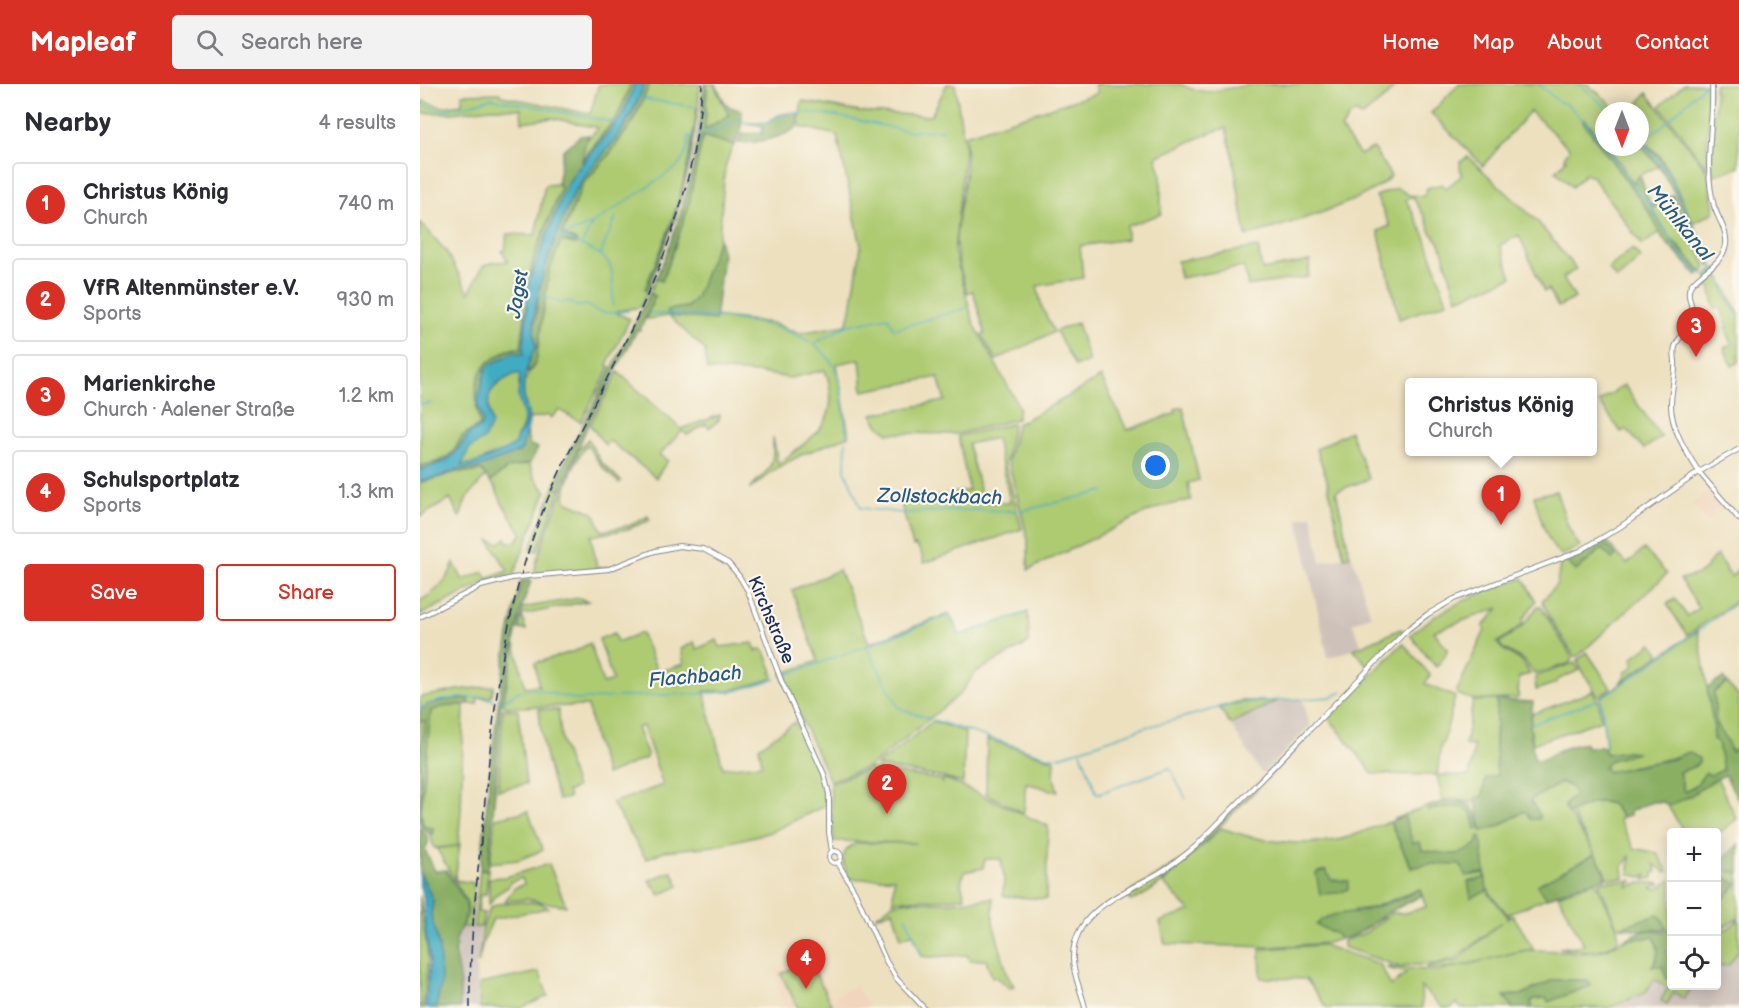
<!DOCTYPE html>
<meta charset="utf-8">
<style>
:root{--surface:#fff;--page:#f2f2f3;--text:#2b2b33;--muted:#7c7c81;--line:#e1e1e2;--accent:#d93025}
body{margin:0;font-family:"Balsamiq Sans",sans-serif;background:var(--page);color:var(--text)}
.controls{position:absolute;right:18px;bottom:18px;display:grid;overflow:hidden;border-radius:6px;box-shadow:0 3px 15px #0003}
.controls button{width:54px;height:54px;display:grid;place-items:center;padding:0;border:0;border-bottom:2px solid var(--line);background:var(--surface);color:var(--text);font:30px sans-serif}
.compass{position:absolute;left:1175px;top:18px;width:54px;height:54px;border-radius:50%;background:var(--surface);box-shadow:0 3px 15px #0003;rotate:180deg}
.you{position:absolute;left:736px;top:382px;width:21px;height:21px;margin:-15px;border:4px solid #fff;border-radius:50%;background:#1a73e8;box-shadow:0 0 0 9px #1a73e833}
.badge{display:grid;place-items:center;width:39px;height:39px;border-radius:50%;background:var(--accent);color:#fff;font-size:20px;font-weight:700}
.pin{position:absolute;translate:-50% -50px;filter:drop-shadow(0 2px 3px #0008)}
.pin::after{content:'';position:absolute;top:32px;width:21px;height:18px;background:inherit;clip-path:polygon(0 0,100% 0,50% 100%)}
.popup{position:absolute;left:985px;top:294px;width:192px;height:78px;box-sizing:border-box;display:grid;place-content:center;border-radius:6px;background:var(--surface);filter:drop-shadow(0 2px 4px #0005);font-size:20px;white-space:nowrap;color:var(--muted)}
.popup b{font-size:22px;color:var(--text)}
.popup::after{content:'';position:absolute;left:50%;top:100%;margin-left:-12px;border:12px solid transparent;border-top-color:var(--surface)}
.list{margin:0;padding:0;list-style:none}
h2{display:flex;justify-content:space-between;align-items:center;height:78px;margin:0;padding:0 24px;font-size:26px}
h2 small{font-size:20px;font-weight:400;color:var(--muted)}
.list li{display:grid;grid-template-columns:39px 1fr auto;gap:18px;align-items:center;box-sizing:border-box;height:84px;margin:0 12px 12px;padding:0 12px;border:2px solid var(--line);border-radius:6px}
.list b{display:block;font-size:22px;white-space:nowrap}
.list p{margin:0;font-size:20px;white-space:nowrap;color:var(--muted)}
.list em{font-size:20px;font-style:normal;color:var(--muted)}
.actions{display:flex;gap:12px;padding:18px 24px}
.actions a{flex:1;padding:14px 0;border:2px solid var(--accent);border-radius:6px;text-align:center;font-size:21px;color:var(--accent)}
.actions .main{background:var(--accent);color:#fff}
.icon{flex:none;width:33px;height:33px;fill:none;stroke:currentColor;stroke-width:2;stroke-linecap:round;stroke-linejoin:round}
.map{position:relative;flex:none;width:1319px;height:924px;overflow:hidden}
header{display:flex;align-items:center;gap:36px;box-sizing:border-box;height:84px;padding:0 30px;background:var(--accent);color:#fff}
header strong{font-size:28px}
nav{display:flex;gap:33px;margin-inline-start:auto;font-size:21px}
.search{width:420px;height:54px;background:var(--page);display:flex;align-items:center;gap:15px;box-sizing:border-box;padding:0 21px;border-radius:6px;color:var(--muted);font-size:22px}
main{display:flex}
aside{flex:1;background:var(--surface)}
.map>svg:first-child{display:block}
.built{fill:#f1d5bd}
.industrial{fill:#cec1ba}
.green{fill:#aecb72;stroke:#647d68;stroke-width:1.5;fill-rule:evenodd}
.forest{fill:#8aaf64;stroke:#526f61;stroke-width:1.5}
.water{fill:#41abc1;stroke:#2e6d90;stroke-width:1.5;fill-rule:evenodd}
.lines{fill:none;stroke-linecap:round;stroke-linejoin:round}
.stream{stroke:#41abc1;stroke-width:1.5}
.tertiary-casing{stroke:#84888e;stroke-width:6}
.secondary-casing{stroke:#84888e;stroke-width:6}
.tertiary{stroke:#fff;stroke-width:4}
.secondary{stroke:#fff;stroke-width:4}
.rail{stroke:#1b2f5e;stroke-width:1.5;stroke-dasharray:9 4.5;stroke-linecap:butt}
.tertiary-bridge-casing{stroke:#84888e;stroke-width:6;stroke-linecap:butt}
.tertiary-bridge{stroke:#fff;stroke-width:4}
.labels{text-anchor:middle;dominant-baseline:central;stroke-width:4.5;stroke-linejoin:round;paint-order:stroke}
.street-label{font-size:18px;fill:#1b2f5e;stroke:#fbf7ec}
.water-label{font-size:20px;font-style:italic;fill:#285a81;stroke:#fbf7ec}
</style>
<header>
<strong>Mapleaf</strong>
<div class="search"><svg class="icon" aria-label="search" viewBox="0 0 24 24"><circle cx="10" cy="10" r="6"/><path d="M15 15l6 6"/></svg>Search here</div>
<nav><a>Home</a><a>Map</a><a>About</a><a>Contact</a></nav>
</header>
<main>
<aside>
<h2>Nearby<small>4 results</small></h2>
<ul class="list">
<li><span class="badge">1</span><div><b>Christus König</b><p>Church</p></div><em>740 m</em></li>
<li><span class="badge">2</span><div><b>VfR Altenmünster e.V.</b><p>Sports</p></div><em>930 m</em></li>
<li><span class="badge">3</span><div><b>Marienkirche</b><p>Church · Aalener Straße</p></div><em>1.2 km</em></li>
<li><span class="badge">4</span><div><b>Schulsportplatz</b><p>Sports</p></div><em>1.3 km</em></li>
</ul>
<div class="actions"><a class="main">Save</a><a>Share</a></div>
</aside>
<div class="map">
<svg width="1319" height="924" viewBox="0 0 1319 924">
<rect width="100%" height="100%" fill="#fbf7ec"/>
<filter id="ink" filterUnits="userSpaceOnUse"><feTurbulence type="fractalNoise" baseFrequency=".0167" numOctaves="2"/><feDisplacementMap in="SourceGraphic" scale="12" xChannelSelector="R" yChannelSelector="G"/><feConvolveMatrix kernelMatrix="1 2 1 2 8 2 1 2 1" color-interpolation-filters="sRGB"/></filter>
<filter id="wash" filterUnits="userSpaceOnUse"><feTurbulence type="fractalNoise" baseFrequency=".008" numOctaves="4" result="noise"/><feDisplacementMap in="SourceGraphic" scale="24" xChannelSelector="R" yChannelSelector="G"/><feGaussianBlur stdDeviation="1.35" result="paint"/><feColorMatrix in="noise" values="0 0 0 0 0 0 0 0 0 0 0 0 0 0 0 0 0 1.4 0 .05"/><feComposite in="paint" operator="in"/></filter>
<g filter="url(#wash)">
<rect width="100%" height="100%" fill="#ede0bf"/>
<path class="built" d="M 1290,404 L 1306,421 L 1288,439 L 1272,420 Z
M 390,867 L 411,913 L 436,902 L 450,924 L 366,924 L 360,912 L 356,885 Z"/>
<path class="industrial" d="M 892,431 L 901,478 L 932,472 L 951,532 L 932,539 L 942,562 L 908,574 L 878,435 Z
M 883,616 L 890,642 L 844,689 L 841,689 L 810,640 L 857,617 Z
M 61,843 L 56,882 L 58,924 L 39,924 L 37,861 L 38,851 L 41,844 Z
M 1319,867 L 1319,924 L 1188,924 L 1225,910 L 1235,895 L 1249,905 L 1242,915 L 1254,908 L 1264,915 L 1273,902 L 1296,902 L 1297,882 L 1310,881 Z"/>
<path class="green" d="M 179,0 L 211,0 L 198,31 L 160,78 L 165,58 L 178,44 L 132,34 L 102,38 L 101,25 L 70,24 L 33,29 L 0,29 L 0,16 L 22,23 L 42,20 L 42,10 L 80,9 L 82,12 L 170,30 Z
M 230,0 L 280,0 L 278,24 L 277,25 C 272,62 265,99 253,135 C 245,159 234,181 225,205 L 228,206 L 220,223 L 197,227 L 198,230 L 210,235 L 187,281 L 190,283 L 161,338 L 139,326 L 131,334 L 129,331 L 109,335 L 104,311 L 104,298 L 116,278 L 129,187 L 141,157 L 156,160 L 156,157 L 142,151 L 163,100 L 212,39 Z
M 287,0 L 294,0 L 309,31 L 285,46 Z
M 527,0 L 535,0 L 545,66 L 534,167 L 554,240 L 599,323 L 597,335 L 537,350 L 469,349 L 459,342 L 452,330 L 525,317 L 518,293 L 443,307 L 440,275 L 417,280 L 429,352 L 381,371 L 357,384 L 329,406 C 333,400 338,396 343,391 C 355,381 353,368 353,353 L 358,380 C 394,352 424,337 405,286 L 370,294 L 339,289 L 287,286 L 285,266 L 249,232 L 226,235 L 235,212 L 230,209 L 236,194 L 241,197 C 263,150 272,102 283,52 L 314,61 L 310,68 L 305,84 L 299,154 L 276,214 L 267,223 L 247,226 L 295,235 L 295,232 L 352,239 L 379,249 L 426,241 L 430,231 L 441,162 L 417,51 L 381,43 L 379,36 L 382,17 L 440,28 L 511,32 Z
M 674,0 L 761,0 L 771,5 L 788,8 L 833,0 L 977,0 L 964,15 L 941,33 L 936,28 L 929,33 L 921,45 L 940,71 L 953,64 L 971,92 C 948,118 861,142 826,152 L 813,74 L 806,44 L 792,48 L 736,73 L 741,89 L 741,130 L 707,142 L 707,155 L 660,162 L 663,194 L 617,202 L 622,223 L 634,248 L 576,276 L 562,251 L 565,249 L 553,207 L 547,209 C 543,193 536,175 536,158 C 537,123 551,87 545,51 L 677,9 Z
M 1039,0 L 1169,0 L 1169,2 L 1187,16 L 1196,27 L 1184,27 L 1184,58 L 1167,37 L 1163,37 L 1230,129 L 1240,148 L 1222,161 L 1171,91 L 1169,92 L 1166,89 L 1152,103 L 1136,87 L 1146,76 L 1144,73 L 1150,65 L 1110,27 L 1063,82 L 1011,29 Z
M 1264,0 L 1289,0 C 1291,28 1285,56 1287,84 L 1240,22 Z
M 1294,0 L 1319,0 L 1319,83 L 1294,91 L 1292,91 C 1290,60 1297,30 1294,0 Z
M 1227,9 L 1289,89 L 1294,128 L 1273,139 L 1240,72 L 1220,54 L 1220,27 L 1212,27 Z
M 1220,60 L 1239,82 L 1220,91 L 1214,98 L 1207,92 L 1202,81 L 1187,63 L 1220,63 Z
M 1048,73 L 1118,138 L 1156,185 L 1143,194 L 1155,214 L 1138,223 L 1128,205 L 1124,208 L 1099,151 L 1080,161 L 1092,193 L 1037,215 L 1020,159 L 1011,148 L 1005,133 L 992,112 L 986,116 L 1004,150 L 1027,218 L 979,235 L 958,147 L 970,142 L 956,112 L 977,104 L 989,111 L 1004,112 L 1007,104 L 1022,100 L 1026,104 L 1041,92 L 1040,78 Z
M 137,100 L 142,101 L 113,175 L 101,265 L 94,264 L 83,268 L 56,322 L 60,341 C 55,346 49,347 44,351 C 40,354 39,358 36,363 C 29,376 14,380 0,382 L 0,138 L 26,167 L 49,209 L 63,182 L 74,178 L 88,177 L 82,167 L 85,167 L 87,150 L 115,151 L 125,101 Z
M 1254,114 L 1286,183 L 1283,189 L 1249,152 L 1233,127 L 1234,122 Z
M 838,163 L 842,186 L 890,177 L 888,193 L 828,202 L 824,183 L 760,194 L 757,177 Z
M 1212,165 L 1221,174 L 1197,195 L 1188,185 Z
M 1295,184 L 1319,230 L 1319,278 L 1312,282 L 1304,264 L 1312,260 L 1306,245 L 1308,243 L 1301,224 L 1295,225 L 1288,194 L 1285,192 Z
M 657,239 L 669,277 L 655,282 L 636,247 Z
M 198,288 L 261,345 L 300,331 L 299,336 L 289,344 L 286,340 L 267,351 L 262,347 L 239,371 L 248,376 L 236,394 L 190,357 L 185,361 L 170,341 Z
M 95,290 L 99,290 L 100,292 C 94,318 113,330 98,351 C 96,354 97,358 95,360 C 90,367 80,368 73,371 C 63,375 53,382 42,381 L 49,365 L 64,355 L 72,340 C 64,312 68,303 95,290 Z
M 681,293 L 707,346 L 756,329 L 755,325 L 763,323 L 779,396 L 768,399 L 771,416 L 740,423 L 719,432 L 608,486 L 608,456 L 588,376 L 597,340 L 640,317 Z
M 1204,301 L 1241,353 L 1224,365 L 1206,345 L 1201,348 L 1179,318 Z
M 591,340 L 593,341 L 585,381 L 602,445 L 504,479 L 501,468 L 496,461 L 493,462 L 481,420 L 549,406 L 538,352 ZM 576,354 L 590,418 L 590,419 L 563,418 L 548,360 Z
M 930,347 L 949,395 L 916,407 L 930,472 L 924,473 L 906,392 L 896,365 Z
M 168,355 L 181,378 L 201,397 L 199,399 L 182,383 L 167,361 C 158,371 142,404 146,417 L 174,429 L 182,447 L 211,441 L 228,432 L 230,436 L 208,445 L 171,452 L 177,484 L 196,482 L 179,485 L 118,490 L 115,488 L 116,479 L 126,449 L 159,365 Z
M 109,380 L 114,393 L 126,408 L 93,492 L 68,497 L 0,531 L 0,517 C 17,507 27,497 34,479 L 43,496 L 64,488 L 67,495 L 88,487 L 69,456 L 80,459 L 86,454 L 88,458 L 95,458 L 102,450 L 82,419 L 75,403 L 70,398 L 88,384 Z
M 62,386 L 66,392 L 46,415 L 40,434 L 30,415 L 0,433 L 0,398 C 14,396 20,393 33,389 C 42,386 52,390 62,386 Z
M 134,403 L 140,406 L 117,467 L 110,466 Z
M 1136,407 L 1149,445 L 1160,463 L 1142,471 C 1127,464 1119,428 1114,412 Z
M 1185,456 L 1207,480 L 1224,465 L 1247,490 L 1158,572 L 1154,572 L 1130,534 L 1122,517 L 1137,500 L 1140,480 L 1143,477 L 1162,472 Z
M 1297,471 L 1311,493 L 1319,484 L 1319,515 L 1267,551 L 1247,520 L 1255,515 L 1267,532 L 1279,524 L 1260,495 C 1268,493 1278,492 1284,486 C 1289,482 1290,475 1297,471 Z
M 419,486 L 449,559 L 529,530 L 540,551 L 608,528 L 609,559 L 556,588 L 540,610 L 456,678 L 449,683 L 410,697 L 361,590 L 398,577 L 372,506 Z
M 1103,494 L 1116,517 L 1103,535 L 1103,540 L 1077,559 L 1082,565 L 1103,578 L 1110,590 L 1099,593 L 1098,614 C 1078,614 1054,621 1036,609 L 1065,546 L 1063,542 L 1079,524 L 1014,547 C 1027,568 1034,562 1016,583 L 990,551 C 1025,521 1060,509 1103,494 Z
M 159,514 L 168,517 L 102,531 L 106,546 L 99,545 L 103,524 Z
M 1118,522 L 1121,523 L 1153,575 L 1148,580 L 1114,590 L 1105,577 L 1083,564 L 1079,559 L 1102,543 Z
M 981,545 L 984,548 L 951,580 L 946,580 L 934,565 Z
M 1278,546 L 1294,644 L 1293,655 L 1298,658 L 1303,686 C 1289,692 1278,702 1264,708 L 1259,688 L 1276,682 L 1279,675 L 1269,668 C 1250,676 1233,678 1214,682 C 1204,684 1196,689 1186,687 L 1184,684 L 1190,676 L 1216,669 L 1208,667 L 1187,670 L 1183,663 L 1186,662 L 1180,614 Z
M 194,549 L 197,558 L 221,549 L 238,588 L 264,580 L 261,565 L 274,558 L 277,565 L 297,556 L 300,563 L 333,559 L 336,567 L 342,565 L 345,568 L 353,588 L 351,589 L 353,591 L 352,595 L 309,607 L 284,607 L 303,684 L 342,680 L 339,663 L 375,638 L 398,687 L 406,721 L 351,748 L 294,762 L 244,767 L 226,775 L 192,719 L 243,701 L 223,642 L 217,644 L 227,670 L 226,674 L 186,691 L 174,653 L 168,622 L 86,623 L 83,619 L 95,560 L 105,603 L 117,601 L 119,602 L 115,579 L 155,567 L 170,559 L 183,600 L 193,597 L 179,555 Z
M 983,559 L 1010,591 L 1005,600 L 1035,613 L 1023,660 L 1021,660 L 1017,691 L 1049,692 L 1054,662 L 1045,661 L 1053,617 L 1077,616 L 1075,658 L 1077,691 L 1062,713 L 1056,714 L 1056,719 L 1033,715 L 1022,716 L 1017,691 L 953,690 L 909,634 Z
M 1232,559 L 1240,570 L 1200,599 L 1204,593 L 1205,589 L 1215,581 L 1212,574 Z
M 1167,568 L 1191,604 L 1180,612 L 1177,611 L 1158,579 L 1158,576 Z
M 1154,579 L 1160,586 L 1137,596 L 1136,599 L 1116,606 L 1115,595 L 1116,592 Z
M 1307,599 L 1319,613 L 1319,663 L 1311,668 C 1307,658 1301,651 1297,642 C 1293,633 1293,617 1294,608 Z
M 74,602 L 71,613 L 58,613 L 57,620 L 49,620 L 49,615 C 34,615 10,616 0,627 L 0,613 L 38,606 Z
M 1173,607 L 1178,617 L 1181,636 L 1113,660 L 1110,643 L 1112,630 Z
M 821,617 L 857,617 L 810,640 L 799,623 Z
M 44,618 L 41,725 L 38,762 L 40,760 L 35,796 L 54,799 L 51,843 L 41,843 L 48,831 L 47,818 L 17,765 L 37,762 L 14,764 L 10,750 L 0,741 L 0,637 L 5,636 L 7,622 Z
M 83,625 L 98,626 L 106,700 L 78,706 Z
M 119,625 L 138,626 L 142,659 L 156,704 L 147,708 L 149,714 L 138,716 C 128,686 121,658 119,625 Z
M 513,637 L 545,648 L 543,699 L 525,694 L 456,682 Z
M 892,646 L 893,647 C 861,681 828,714 795,747 C 775,767 737,810 710,817 L 708,811 L 710,808 L 764,775 Z
M 567,655 L 635,676 L 634,693 L 638,708 L 606,699 C 603,709 607,720 603,729 L 566,710 Z
M 450,685 L 522,696 L 522,701 L 523,695 L 531,697 L 628,742 L 626,815 L 583,812 L 584,794 L 581,775 L 565,775 L 563,784 L 544,788 L 541,799 L 545,813 C 521,818 497,813 473,817 L 474,794 L 430,795 C 422,780 418,766 437,759 L 496,759 L 414,757 L 410,699 Z
M 1297,694 L 1317,735 L 1297,751 L 1296,748 L 1264,748 L 1246,719 L 1248,721 C 1268,717 1279,703 1297,694 Z
M 1143,698 L 1152,704 L 1155,710 L 1145,721 L 1145,725 L 1175,770 L 1118,801 L 1127,814 L 1089,829 L 1089,832 L 1070,809 L 1068,804 L 1069,810 L 1088,833 L 1086,835 L 1093,831 L 1114,865 C 1082,868 1036,890 1006,883 L 1037,877 L 1081,838 L 1035,875 L 1015,880 L 977,882 L 923,863 L 923,857 L 945,849 L 972,829 L 986,829 L 1006,823 L 1000,805 L 951,824 L 935,826 L 917,850 L 919,855 L 908,859 L 850,863 L 745,860 L 740,838 L 770,827 L 743,799 L 801,744 C 837,757 879,763 917,756 C 935,753 952,742 970,738 L 991,784 L 992,779 L 974,735 C 1006,724 1049,698 1061,747 L 1079,742 L 1103,728 L 1106,728 L 1110,735 L 1112,721 L 1110,716 Z
M 1182,718 L 1191,720 L 1202,733 L 1199,736 L 1214,764 L 1237,769 L 1248,787 L 1245,788 L 1234,780 L 1237,788 L 1233,789 L 1233,794 L 1225,796 L 1227,790 L 1222,793 L 1209,790 L 1210,772 L 1203,782 L 1204,794 L 1186,794 L 1186,788 L 1150,728 L 1173,719 Z
M 108,727 L 123,766 L 98,776 L 70,779 L 75,734 Z
M 129,780 L 146,822 L 106,815 L 85,817 L 94,804 L 104,800 L 102,794 L 90,798 L 88,803 L 75,811 L 69,821 L 69,794 L 86,793 Z
M 60,786 L 68,786 L 66,810 L 60,811 L 58,828 L 64,829 L 61,843 L 54,843 Z
M 1304,786 L 1319,789 L 1319,834 L 1297,846 L 1297,812 L 1300,809 L 1305,814 L 1301,792 Z
M 252,787 L 259,802 L 240,811 L 229,796 Z
M 1251,796 L 1251,846 L 1247,845 L 1241,833 L 1238,831 L 1200,843 L 1196,840 L 1179,799 L 1184,797 L 1213,797 L 1209,799 L 1208,803 C 1218,798 1229,799 1240,799 L 1240,800 L 1232,804 L 1238,805 Z
M 1173,798 L 1176,798 L 1197,844 L 1199,855 C 1183,872 1160,866 1139,864 L 1164,861 L 1138,811 Z
M 0,812 L 8,875 L 3,924 L 0,924 Z
M 573,814 L 573,839 L 588,892 L 594,902 L 590,904 L 576,893 L 572,893 L 566,876 L 550,876 L 547,871 L 510,873 L 502,872 L 493,849 L 481,854 L 473,826 L 455,833 L 472,820 L 487,817 L 530,818 Z
M 103,818 L 121,819 L 129,824 L 73,835 L 63,858 L 58,879 L 63,842 L 70,824 L 77,820 Z
M 1319,836 L 1319,866 L 1309,881 L 1297,882 L 1297,848 L 1307,845 Z
M 1234,853 C 1238,862 1241,873 1232,881 L 1242,882 L 1247,895 L 1251,893 L 1252,902 L 1273,902 L 1264,915 L 1254,908 L 1247,920 L 1241,916 L 1248,904 L 1235,895 L 1225,909 L 1188,924 L 1109,924 L 1112,923 L 1111,918 L 1114,915 L 1127,914 L 1128,917 L 1170,901 L 1167,896 L 1133,896 L 1101,911 L 1084,912 L 1093,924 L 1040,924 L 1037,919 L 1032,924 L 1023,924 L 1001,903 L 1002,924 L 907,924 L 886,895 L 841,894 L 840,865 L 903,861 L 960,880 L 971,902 L 986,889 L 967,884 L 968,883 L 1020,887 L 1098,868 L 1112,866 L 1146,867 L 1160,869 L 1177,868 L 1189,864 L 1203,856 Z
M 388,875 L 411,920 L 403,924 L 378,924 L 361,890 Z
M 119,888 L 128,912 L 101,924 L 60,924 L 59,900 Z"/>
<path class="forest" d="M 211,0 L 215,0 L 202,32 L 153,91 L 144,107 L 109,198 L 113,175 L 142,102 L 137,100 L 143,66 L 160,52 L 169,51 L 165,58 L 162,77 L 198,31 Z
M 225,0 L 230,0 L 212,39 L 189,71 L 163,100 L 142,150 L 156,157 L 157,160 L 141,157 L 129,187 L 116,278 L 107,290 L 110,272 L 116,263 L 114,246 L 120,201 L 129,171 L 151,114 L 172,83 L 198,52 L 211,32 Z
M 284,0 L 287,0 L 285,46 L 309,31 L 294,0 L 296,0 C 303,16 305,25 322,26 L 321,48 L 314,61 L 282,52 L 268,125 L 242,197 L 236,194 C 265,132 279,67 284,0 Z
M 277,24 L 278,24 L 270,79 L 255,134 L 228,206 L 225,206 C 234,182 244,160 252,137 C 265,100 272,62 277,24 Z
M 368,29 L 378,29 L 378,42 C 366,54 335,59 318,59 L 323,50 L 342,49 L 343,42 L 327,39 L 347,38 L 359,31 Z
M 1165,35 L 1184,58 L 1184,63 L 1187,63 C 1193,72 1206,92 1214,98 L 1220,91 C 1224,102 1225,111 1232,121 L 1252,111 L 1254,114 L 1234,122 L 1233,127 L 1249,152 L 1281,188 L 1277,191 L 1243,155 L 1230,129 L 1166,42 L 1163,37 Z
M 1220,54 L 1239,73 L 1251,92 L 1292,181 L 1290,183 L 1255,110 L 1239,82 L 1220,60 Z
M 299,154 L 303,171 L 295,236 L 249,232 L 247,226 L 267,223 L 276,214 Z
M 108,207 L 103,270 L 94,268 L 76,278 L 63,293 L 58,321 L 63,338 L 60,344 L 49,350 L 37,367 L 26,377 L 0,386 L 0,382 L 20,377 L 27,373 L 35,366 L 42,352 L 60,341 C 56,315 49,290 75,274 C 84,268 91,264 101,264 Z
M 230,209 L 235,212 L 220,246 L 217,246 L 170,336 L 140,406 L 134,403 L 151,365 Z
M 106,349 L 110,361 L 118,364 L 110,379 L 88,384 L 70,398 L 61,386 C 51,390 42,386 33,389 C 20,393 14,396 0,398 L 0,397 L 18,393 L 39,385 L 57,384 L 102,365 L 102,357 Z
M 1182,458 L 1196,471 L 1192,475 L 1182,465 L 1156,487 L 1146,477 L 1163,471 Z
M 109,496 L 111,497 L 101,525 L 81,620 L 75,706 L 68,786 L 60,786 C 71,689 77,592 101,497 Z
M 1303,594 L 1307,599 L 1294,608 L 1296,640 L 1307,656 L 1311,668 L 1315,666 L 1319,672 L 1319,717 L 1305,691 C 1284,699 1270,716 1248,721 C 1236,713 1221,722 1210,728 L 1210,731 L 1202,733 C 1199,730 1196,724 1192,721 C 1179,712 1160,724 1147,730 L 1145,721 L 1155,710 L 1152,704 L 1142,698 L 1110,716 L 1119,730 L 1119,735 L 1110,735 L 1106,728 L 1103,728 L 1079,742 L 1062,747 L 1055,714 L 1062,713 L 1066,694 L 1077,691 L 1075,658 L 1077,616 L 1113,618 L 1110,643 L 1114,674 L 1117,676 C 1127,676 1132,669 1140,666 C 1148,662 1157,661 1165,659 L 1166,663 L 1183,663 L 1187,670 L 1208,667 L 1217,669 L 1190,676 L 1184,684 L 1188,688 L 1252,675 L 1269,668 L 1279,675 L 1279,678 L 1271,684 L 1259,688 L 1264,708 L 1274,704 L 1285,689 L 1292,691 L 1303,686 L 1298,658 L 1293,655 L 1294,644 L 1287,604 Z
M 33,615 L 49,615 L 49,620 L 22,623 L 11,627 L 1,727 L 3,739 L 6,743 L 13,744 L 13,750 L 10,750 L 0,741 L 0,680 L 5,637 L 0,637 L 0,627 L 8,620 Z
M 1025,717 C 1052,718 1054,719 1060,744 L 1056,746 C 1055,741 1054,735 1052,731 C 1045,717 1020,724 1008,727 L 1007,723 Z
M 984,732 L 993,759 L 1000,758 L 1002,766 C 1026,769 1038,776 1058,759 L 1058,753 L 1061,752 L 1067,807 L 1051,814 L 1048,798 L 1064,794 L 1064,789 L 1047,792 L 1040,781 L 1009,780 L 992,784 L 970,738 Z
M 0,744 C 8,752 11,755 5,766 L 15,787 L 26,786 L 45,817 L 47,827 L 36,856 L 35,870 L 40,901 L 40,924 L 16,924 L 21,898 L 19,863 L 11,831 L 13,816 L 0,789 Z
M 1319,760 L 1319,789 L 1304,786 L 1301,791 L 1317,800 L 1305,814 L 1300,809 L 1297,812 L 1297,780 Z
M 1175,770 L 1185,788 L 1184,795 L 1161,800 L 1127,814 L 1117,801 Z
M 906,786 L 911,796 L 929,797 L 928,805 L 918,809 L 900,810 L 896,789 Z
M 1000,805 L 1002,811 C 992,817 981,822 971,827 C 954,837 940,853 919,855 L 916,850 L 896,841 C 908,827 930,830 946,826 C 964,821 983,814 1000,805 Z
M 1238,831 L 1241,833 L 1247,845 L 1221,846 L 1200,843 Z
M 1231,846 L 1251,848 L 1251,867 L 1246,868 L 1251,877 L 1251,893 L 1247,895 L 1242,882 L 1232,882 C 1241,873 1239,863 1234,853 L 1203,856 L 1220,848 Z
M 1133,896 L 1168,896 L 1170,902 L 1128,918 L 1127,914 L 1114,915 L 1111,918 L 1112,923 L 1109,924 L 1093,924 L 1084,912 L 1101,911 Z"/>
<path class="water" d="M 215,0 L 225,0 C 217,19 209,37 197,53 C 184,71 168,85 157,104 C 150,116 145,129 140,142 C 128,175 107,227 116,263 C 109,277 101,298 104,314 C 106,321 109,330 109,337 C 108,348 103,355 102,365 L 99,368 L 57,384 L 39,385 L 18,393 L 0,397 L 0,386 L 26,377 L 37,367 L 49,350 L 60,344 L 63,338 L 58,321 L 59,311 L 66,285 L 70,281 L 94,268 L 103,270 L 109,198 L 144,107 L 153,91 L 202,32 ZM 95,290 L 99,290 L 100,292 L 98,312 L 105,336 L 102,347 L 97,352 L 95,360 L 86,366 L 56,379 L 42,381 L 49,365 L 64,355 L 72,340 C 64,312 68,302 95,290 Z
M 0,789 L 13,816 L 11,831 L 19,863 L 21,898 L 16,924 L 5,924 L 10,877 L 5,845 L 4,813 L 0,802 Z"/>
<g class="lines">
<path class="stream" d="M 1118,0 L 1138,17 L 1148,21 L 1168,41 L 1183,61
M 1159,0 L 1191,27
M 219,14 L 275,23
M 0,20 L 14,25 L 23,26 L 43,23 L 71,14 L 198,39
M 1250,35 L 1285,0
M 315,36 L 327,39 L 347,39 L 359,32 L 385,28 L 416,32 L 488,47 L 523,46
M 279,51 L 296,47 L 311,38
M 1220,55 L 1249,91 L 1291,179 L 1302,197 L 1305,211 L 1319,232
M 1223,57 L 1248,37
M 1185,63 C 1201,84 1217,105 1233,126 C 1247,146 1259,176 1281,189
M 172,140 L 256,84 C 265,76 268,64 269,52 L 273,51
M 135,151 C 152,158 184,166 191,184 C 194,193 192,213 193,222
M 142,152 L 172,140 L 163,158
M 180,171 L 196,133
M 1285,191 L 1287,193 L 1296,188
M 117,209 L 141,219 L 148,217 L 157,222 L 168,221 C 178,232 194,229 208,227
M 229,229 C 282,233 387,230 415,284 C 421,294 425,337 427,351
M 395,259 L 428,241 L 468,233 L 474,245 L 547,224
M 0,321 L 12,319
M 426,358 L 425,386 L 441,424 L 482,429 L 554,426 L 597,427
M 601,427 L 684,407
M 529,531 L 539,551 L 607,529
M 1279,546 L 1319,517
M 446,562 L 527,532
M 1234,578 L 1277,548
M 364,592 L 446,562 L 479,624 L 511,635
M 1184,612 L 1232,580
M 197,613 L 311,608 L 356,595
M 1181,614 L 1186,662
M 885,615 L 911,613 L 922,608
M 79,617 L 81,617
M 83,617 L 97,608 L 114,605 L 157,616 L 193,613
M 800,624 L 827,618 L 882,615
M 0,626 C 14,612 56,612 74,616
M 514,636 L 626,672 L 635,673
M 1112,640 L 1177,616
M 731,642 L 798,624
M 661,668 L 677,710 L 750,684 L 766,715
M 638,673 L 729,642
M 486,833 L 502,873"/>
</g>
</g>
<g filter="url(#ink)">
<g class="lines">
<defs>
<path id="tertiary" d="M 1279,388 C 1267,369 1251,345 1251,321 C 1251,309 1254,297 1255,285 C 1256,278 1253,269 1255,263 C 1258,252 1269,246 1272,236 C 1276,225 1264,211 1271,201 C 1282,186 1302,181 1306,161 C 1308,147 1298,135 1294,122 C 1283,82 1294,41 1292,0
M 109,492 L 189,485 L 235,467 L 259,462 L 283,465 L 308,479 L 319,492 L 328,507 L 361,596 L 404,690 L 409,710 L 409,749 L 412,767
M 0,533 L 61,502 L 92,494
M409 773a6 6 0 1 1 12 0a6 6 0 1 1-12 0Z
M 418,779 L 435,808 L 466,877 L 476,894 L 504,924"/>
<path id="secondary" d="M 1279,388 L 1319,435
M 665,924 C 662,908 653,892 653,875 C 652,827 703,810 739,789 C 752,781 764,772 776,762 L 988,545 L 1008,530 L 1034,515 L 1160,467 L 1200,443 L 1279,388 L 1319,365"/>
</defs>
<use href="#tertiary" class="tertiary-casing"/>
<use href="#secondary" class="secondary-casing"/>
<use href="#tertiary" class="tertiary"/>
<use href="#secondary" class="secondary"/>
<path class="rail" d="M 50,924 C 49,861 57,798 63,736 C 73,634 82,533 119,437 C 143,373 178,315 207,254 C 247,174 277,90 282,0"/>
<defs>
<path id="tertiary-bridge" d="M 92,494 L 109,492"/>
</defs>
<use href="#tertiary-bridge" class="tertiary-bridge-casing"/>
<use href="#tertiary-bridge" class="tertiary-bridge"/>
</g>
</g>
<g class="labels">
<g class="street-label">
<text transform="translate(351 536) rotate(67)">Kirchstraße</text>
</g>
<g class="water-label">
<text transform="translate(1260 139) rotate(51)">Mühlkanal</text>
<text transform="translate(98 210) rotate(-80)">Jagst</text>
<text transform="translate(520 413) rotate(1)">Zollstockbach</text>
<text transform="translate(275 593) rotate(-5)">Flachbach</text>
</g>
</g>
</svg>
<div class="controls">
<button>+</button>
<button>−</button>
<button><svg class="icon" aria-label="locate" viewBox="0 0 24 24"><circle cx="12" cy="12" r="6"/><path d="M12 2v4M12 18v4M2 12h4M18 12h4"/></svg></button>
</div>
<svg class="compass" viewBox="-18 -18 36 36"><path d="M0-13l5 13h-10z" fill="#e53935"/><path d="M0 13l5-13h-10z" fill="#7c7c81"/></svg>
<div class="you"></div>
<div class="pin badge" style="left:1081px;top:441px">1</div>
<div class="popup"><b>Christus König</b>Church</div>
<div class="pin badge" style="left:467px;top:730px">2</div>
<div class="pin badge" style="left:1276px;top:273px">3</div>
<div class="pin badge" style="left:386px;top:905px">4</div>
</div>
</main>
